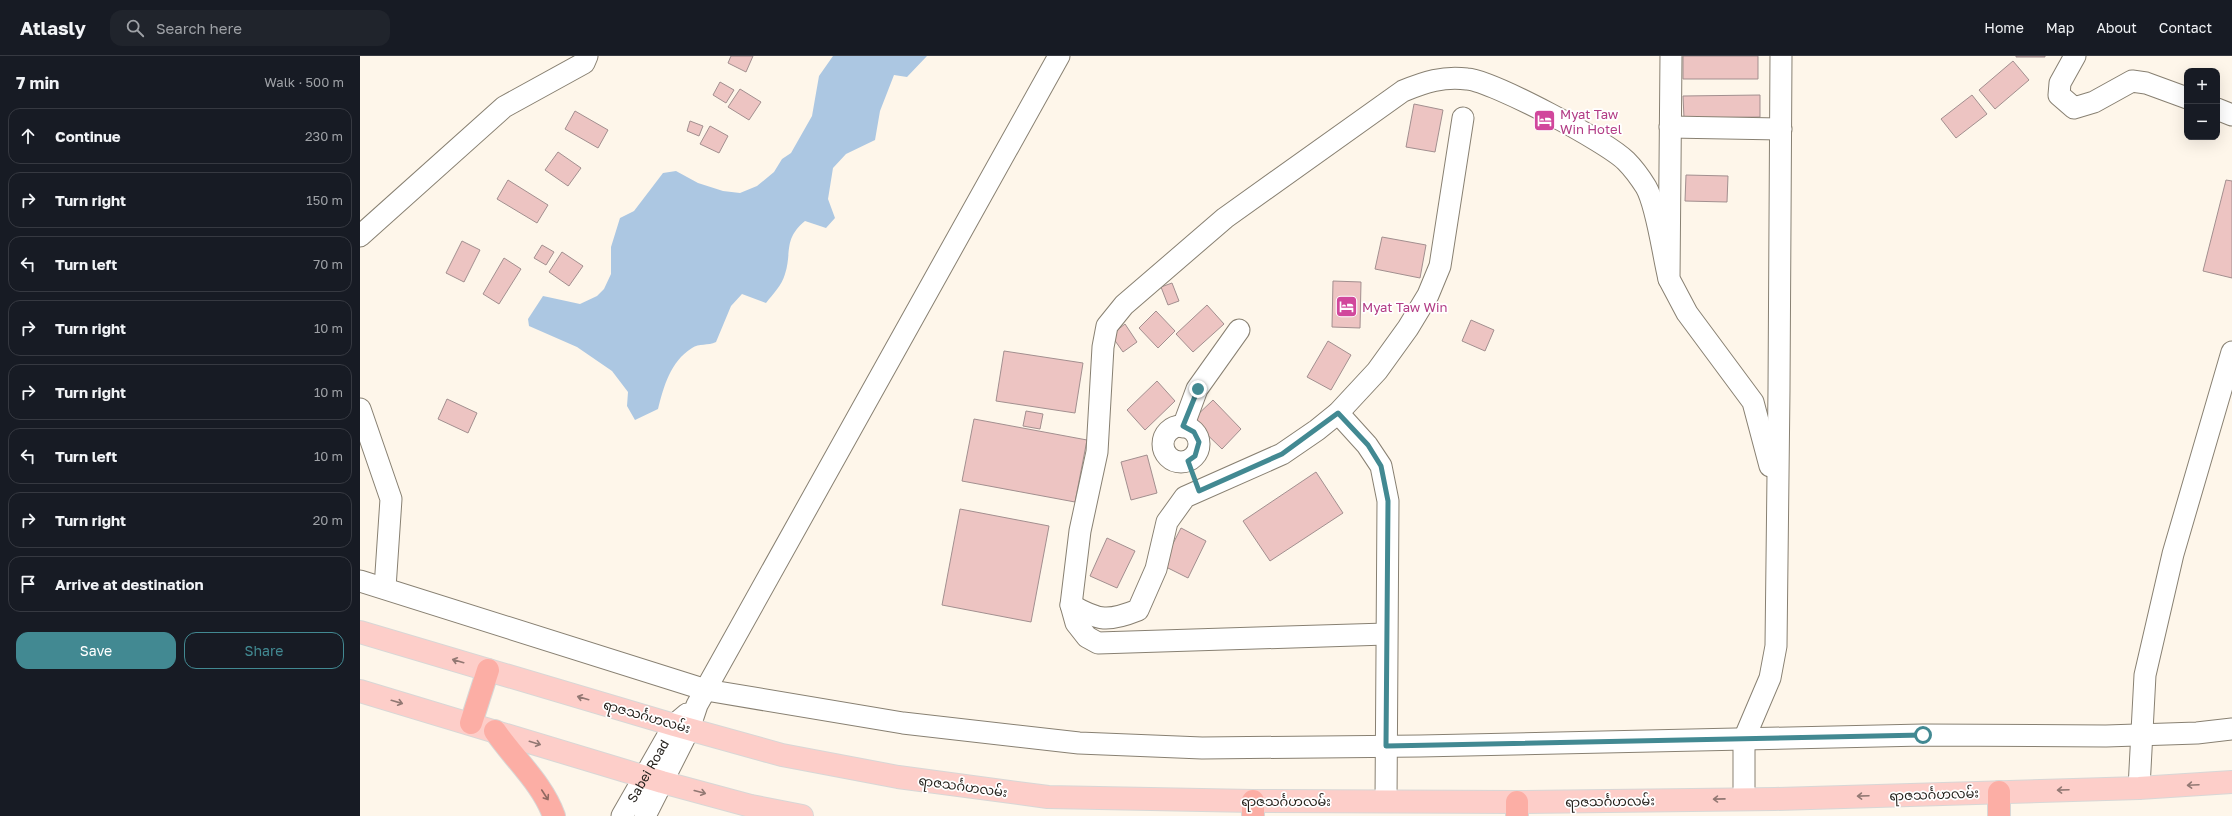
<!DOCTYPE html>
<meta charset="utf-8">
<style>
:root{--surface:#171b24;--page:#20242c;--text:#f1f3f6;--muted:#9ea1a6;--line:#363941;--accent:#428992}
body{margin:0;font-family:"Golos Text","Noto Sans Myanmar",sans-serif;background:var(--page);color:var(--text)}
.controls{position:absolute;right:12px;top:12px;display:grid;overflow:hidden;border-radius:8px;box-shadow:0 4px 16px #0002}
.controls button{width:36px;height:36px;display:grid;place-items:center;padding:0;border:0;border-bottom:1px solid var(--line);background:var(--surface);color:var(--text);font:20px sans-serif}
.stop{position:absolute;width:12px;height:12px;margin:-9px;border:3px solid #428992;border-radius:50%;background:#fff}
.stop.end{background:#428992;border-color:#fff;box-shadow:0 1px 4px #0008}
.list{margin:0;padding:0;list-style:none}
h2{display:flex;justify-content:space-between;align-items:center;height:52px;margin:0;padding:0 16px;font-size:17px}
h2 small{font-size:13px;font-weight:400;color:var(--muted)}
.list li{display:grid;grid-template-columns:26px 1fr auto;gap:12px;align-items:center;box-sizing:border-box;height:56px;margin:0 8px 8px;padding:0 8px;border:1px solid var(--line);border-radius:12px}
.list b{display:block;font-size:15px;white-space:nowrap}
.list em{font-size:13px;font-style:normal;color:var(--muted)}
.actions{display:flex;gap:8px;padding:12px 16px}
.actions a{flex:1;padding:9px 0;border:1px solid var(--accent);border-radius:12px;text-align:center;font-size:14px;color:var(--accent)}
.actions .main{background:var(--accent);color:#fff}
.icon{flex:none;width:22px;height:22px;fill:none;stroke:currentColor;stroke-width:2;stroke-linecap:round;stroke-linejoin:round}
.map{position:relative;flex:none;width:1872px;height:760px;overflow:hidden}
header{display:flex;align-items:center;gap:24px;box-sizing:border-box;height:56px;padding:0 20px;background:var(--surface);border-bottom:1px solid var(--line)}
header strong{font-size:19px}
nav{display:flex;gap:22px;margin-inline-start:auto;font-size:14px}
.search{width:280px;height:36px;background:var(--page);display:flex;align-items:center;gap:10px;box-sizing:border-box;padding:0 14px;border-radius:12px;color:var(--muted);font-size:15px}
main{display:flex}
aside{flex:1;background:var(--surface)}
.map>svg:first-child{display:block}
.water{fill:#acc7e2}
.building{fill:#edc4c2;stroke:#a28f8f}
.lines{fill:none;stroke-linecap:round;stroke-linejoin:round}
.minor-casing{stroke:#888072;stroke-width:23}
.major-casing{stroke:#d8d7d6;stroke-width:24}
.highway-casing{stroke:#d8d7d6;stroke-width:24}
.minor{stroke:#fff;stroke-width:21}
.major{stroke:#fdcec9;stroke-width:22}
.highway{stroke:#fcaea5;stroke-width:22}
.oneway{stroke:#927873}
.oneway2{stroke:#916861}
.route{stroke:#428992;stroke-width:5}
.labels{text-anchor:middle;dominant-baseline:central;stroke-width:3.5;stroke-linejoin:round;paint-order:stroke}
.hotel-label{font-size:13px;fill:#b23c85;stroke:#fff;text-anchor:start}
.street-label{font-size:13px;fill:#26221d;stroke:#fff}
</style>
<header>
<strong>Atlasly</strong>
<div class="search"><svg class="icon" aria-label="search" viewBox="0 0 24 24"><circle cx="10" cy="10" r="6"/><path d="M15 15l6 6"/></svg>Search here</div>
<nav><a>Home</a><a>Map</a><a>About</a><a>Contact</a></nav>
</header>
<main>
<aside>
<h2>7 min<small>Walk · 500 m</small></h2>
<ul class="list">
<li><svg class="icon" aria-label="ahead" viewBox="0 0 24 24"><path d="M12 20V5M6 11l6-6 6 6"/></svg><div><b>Continue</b></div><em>230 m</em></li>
<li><svg class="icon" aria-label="right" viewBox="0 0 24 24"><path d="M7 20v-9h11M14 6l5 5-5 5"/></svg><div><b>Turn right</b></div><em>150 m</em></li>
<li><svg class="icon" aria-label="left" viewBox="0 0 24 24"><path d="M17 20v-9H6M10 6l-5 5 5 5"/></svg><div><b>Turn left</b></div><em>70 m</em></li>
<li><svg class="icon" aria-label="right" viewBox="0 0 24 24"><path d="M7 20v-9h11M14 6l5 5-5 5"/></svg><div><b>Turn right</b></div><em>10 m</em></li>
<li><svg class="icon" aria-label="right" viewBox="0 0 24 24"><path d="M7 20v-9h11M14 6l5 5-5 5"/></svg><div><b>Turn right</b></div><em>10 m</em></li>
<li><svg class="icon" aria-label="left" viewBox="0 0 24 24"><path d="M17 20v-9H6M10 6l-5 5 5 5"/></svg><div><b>Turn left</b></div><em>10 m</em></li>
<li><svg class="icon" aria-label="right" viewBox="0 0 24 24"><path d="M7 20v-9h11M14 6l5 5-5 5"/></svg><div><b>Turn right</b></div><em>20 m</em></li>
<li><svg class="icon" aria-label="arrive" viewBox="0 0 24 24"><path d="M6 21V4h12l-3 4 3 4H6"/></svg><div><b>Arrive at destination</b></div></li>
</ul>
<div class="actions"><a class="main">Save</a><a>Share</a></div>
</aside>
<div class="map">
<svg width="1872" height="760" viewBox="0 0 1872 760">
<rect width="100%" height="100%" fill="#fef6ea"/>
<path class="water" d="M 473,0 L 567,0 L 547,21 L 534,19 L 520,55 L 515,84 L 486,98 L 473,112 L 468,143 L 475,162 L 466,172 L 445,165 C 423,183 432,197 425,218 C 422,229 413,238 406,247 L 382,238 L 371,250 L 356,286 C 348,290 339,287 332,292 C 310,306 304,330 298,353 L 275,364 L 267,350 L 268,336 L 252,315 L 217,291 L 169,270 L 168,263 L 183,240 L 220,248 L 237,240 L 244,233 L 251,218 L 251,191 L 260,162 L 274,155 L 303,117 L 316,115 L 338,127 L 363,135 L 380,137 L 397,130 L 414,116 L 422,103 L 431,97 L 452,60 L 459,20 Z"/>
<path class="building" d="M 371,0 L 393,0 L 386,16 L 368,7 Z
M 1323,0 L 1398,0 L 1398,23 L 1323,23 Z
M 1656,0 L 1685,0 L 1685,1 L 1656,1 Z
M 1653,5 L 1669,24 L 1635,53 L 1619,34 Z
M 360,26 L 374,34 L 366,47 L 353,39 Z
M 380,33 L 401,46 L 389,64 L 368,51 Z
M 1400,39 L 1400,61 L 1324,62 L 1323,40 Z
M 1612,39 L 1627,58 L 1596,82 L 1581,63 Z
M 1054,48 L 1083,54 L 1075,96 L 1046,91 Z
M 215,55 L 248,74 L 238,92 L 205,73 Z
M 330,65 L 343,70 L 339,80 L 327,75 Z
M 350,70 L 368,80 L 359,97 L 340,88 Z
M 198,96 L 221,112 L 208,130 L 185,114 Z
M 1326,119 L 1368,120 L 1367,146 L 1325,145 Z
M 148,124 L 188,149 L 177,167 L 137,143 Z
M 1866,124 L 1872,125 L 1872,222 L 1843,215 Z
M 1022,181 L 1066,189 L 1060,222 L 1015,213 Z
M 102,185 L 120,194 L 104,226 L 86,217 Z
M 182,189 L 194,196 L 186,209 L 174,202 Z
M 202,196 L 223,210 L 209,230 L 189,216 Z
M 144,202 L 161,213 L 139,248 L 123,238 Z
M 973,225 L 1001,226 L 1000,272 L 972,271 Z
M 812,227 L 819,245 L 808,249 L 801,231 Z
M 847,249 L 864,268 L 833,296 L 816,278 Z
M 796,255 L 815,275 L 798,292 L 779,272 Z
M 1111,264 L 1134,274 L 1125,295 L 1102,285 Z
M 765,268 L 777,286 L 763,296 L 751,279 Z
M 968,285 L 991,299 L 971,334 L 947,321 Z
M 644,295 L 723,307 L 715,357 L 636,345 Z
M 797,325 L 815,345 L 785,374 L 767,354 Z
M 87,343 L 117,357 L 108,377 L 78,363 Z
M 853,344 L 881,373 L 862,393 L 832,364 Z
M 666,355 L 683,358 L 680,373 L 663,370 Z
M 614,363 L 727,384 L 715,446 L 602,425 Z
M 787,399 L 797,437 L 771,444 L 761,406 Z
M 956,416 L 983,457 L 910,505 L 883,465 Z
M 600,453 L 689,470 L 671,566 L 582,549 Z
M 821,472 L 846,485 L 828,522 L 802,509 Z
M 747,482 L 775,495 L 757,532 L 730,520 Z"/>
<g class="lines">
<defs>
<g id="minor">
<path d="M 1311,0 L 1309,223 L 1327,257 L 1393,346 L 1410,410"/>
<path d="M 1715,0 L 1700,27 L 1699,39 L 1714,52 L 1734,46 L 1772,25 L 1786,27 L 1827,42"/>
<path d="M 1857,53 L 1872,59"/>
<path d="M 1310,71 L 1421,73"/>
<path d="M 0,180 L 144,51 L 224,7 L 227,0"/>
<path d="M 0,353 L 31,443 L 25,532"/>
<path d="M 978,357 L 1007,389 L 1021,410 L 1028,445 L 1026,745"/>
<circle cx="821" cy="388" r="18"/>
<path d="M 823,371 L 837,333 L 879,274"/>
<path d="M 0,525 L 346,634 L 543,667 L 719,687 L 842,692 L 1060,690 L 1563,679 L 1746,680 L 1837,677 L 1872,673"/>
<path d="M 711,549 C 739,565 748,566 778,554 L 796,513 L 807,466 L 825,441 L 922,398 L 957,374 L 978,357 L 1017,315 L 1048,272 L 1068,239 L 1080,210 L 1103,62"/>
<path d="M 1026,578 L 738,587 L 727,581 L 716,567 L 711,549 L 720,475 L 737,396 L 743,291 L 747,270 L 764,249 L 865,162 L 1043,35 C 1065,26 1083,20 1107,23 C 1133,25 1247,86 1266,105 C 1273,112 1281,123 1286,131 C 1297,150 1303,199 1309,223"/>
<path d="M 1779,732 L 1785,619 L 1813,498 L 1872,296"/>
<path d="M 1384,742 L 1384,683 L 1410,622 L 1416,590 L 1419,334 L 1421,0"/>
<path id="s1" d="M 262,760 L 314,669 L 327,658"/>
<path d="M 285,760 L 329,673 L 337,649 L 699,0"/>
</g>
<path id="major" d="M 0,576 L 314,669 L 422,699 L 538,721 L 688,741 L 893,745 L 1157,746 L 1415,743 L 1779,732 L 1872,726
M 0,635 L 302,726 L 391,750 L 442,760"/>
<path id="highway" d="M 111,667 L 128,614
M 135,675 C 155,704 182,727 194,760
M 1639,736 L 1639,760
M 893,745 L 893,760
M 1157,760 L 1157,746"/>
</defs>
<use href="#minor" class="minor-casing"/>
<use href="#major" class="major-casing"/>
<use href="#highway" class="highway-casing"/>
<use href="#minor" class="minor"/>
<use href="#major" class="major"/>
<use href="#highway" class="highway"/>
</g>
<defs><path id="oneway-shaft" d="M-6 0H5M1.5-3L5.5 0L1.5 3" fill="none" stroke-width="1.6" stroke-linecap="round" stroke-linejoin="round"/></defs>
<g class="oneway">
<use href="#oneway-shaft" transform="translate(98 605) rotate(-164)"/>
<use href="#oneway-shaft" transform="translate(223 642) rotate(-164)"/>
<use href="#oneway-shaft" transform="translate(37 646) rotate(16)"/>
<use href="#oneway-shaft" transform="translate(175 687) rotate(17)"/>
<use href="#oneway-shaft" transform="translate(1833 729) rotate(177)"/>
<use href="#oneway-shaft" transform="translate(1703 734) rotate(178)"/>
<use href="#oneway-shaft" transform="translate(340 736) rotate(15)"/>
<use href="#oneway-shaft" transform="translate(1503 740) rotate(178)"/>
<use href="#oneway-shaft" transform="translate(1359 743) rotate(179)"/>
</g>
<use class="oneway2" href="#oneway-shaft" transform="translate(185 739) rotate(57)"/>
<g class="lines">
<path class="route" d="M 838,333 L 823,370 L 834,376 L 839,386 L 835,400 L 828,405 L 839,435 L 922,398 L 978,357 L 1008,389 L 1021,410 L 1028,445 L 1026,690 L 1563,679"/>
</g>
<defs>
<symbol id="hotel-square" viewBox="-11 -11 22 22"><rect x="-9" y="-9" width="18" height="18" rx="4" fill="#d1479c" stroke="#fff"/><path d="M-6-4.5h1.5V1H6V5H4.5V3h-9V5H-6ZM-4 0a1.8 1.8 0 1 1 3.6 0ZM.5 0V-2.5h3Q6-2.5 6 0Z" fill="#fff"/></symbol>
</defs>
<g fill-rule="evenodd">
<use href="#hotel-square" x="1172" y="52" width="25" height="25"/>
<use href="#hotel-square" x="974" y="238" width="25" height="25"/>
</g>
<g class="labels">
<g class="hotel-label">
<text x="1200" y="58">Myat Taw<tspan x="1200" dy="15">Win Hotel</tspan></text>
<text x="1002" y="251">Myat Taw Win</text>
</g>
<g class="street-label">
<text transform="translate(287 660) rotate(16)">ရာဇသင်္ဂဟလမ်း</text>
<text stroke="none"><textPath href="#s1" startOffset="52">Sabei Road</textPath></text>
<text transform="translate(603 730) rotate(8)">ရာဇသင်္ဂဟလမ်း</text>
<text transform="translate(1574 738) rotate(-2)">ရာဇသင်္ဂဟလမ်း</text>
<text x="926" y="745">ရာဇသင်္ဂဟလမ်း</text>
<text transform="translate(1250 745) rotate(-1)">ရာဇသင်္ဂဟလမ်း</text>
</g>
</g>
</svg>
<div class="controls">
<button>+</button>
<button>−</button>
</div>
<div class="stop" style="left:1563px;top:679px"></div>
<div class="stop end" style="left:838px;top:333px"></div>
</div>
</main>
